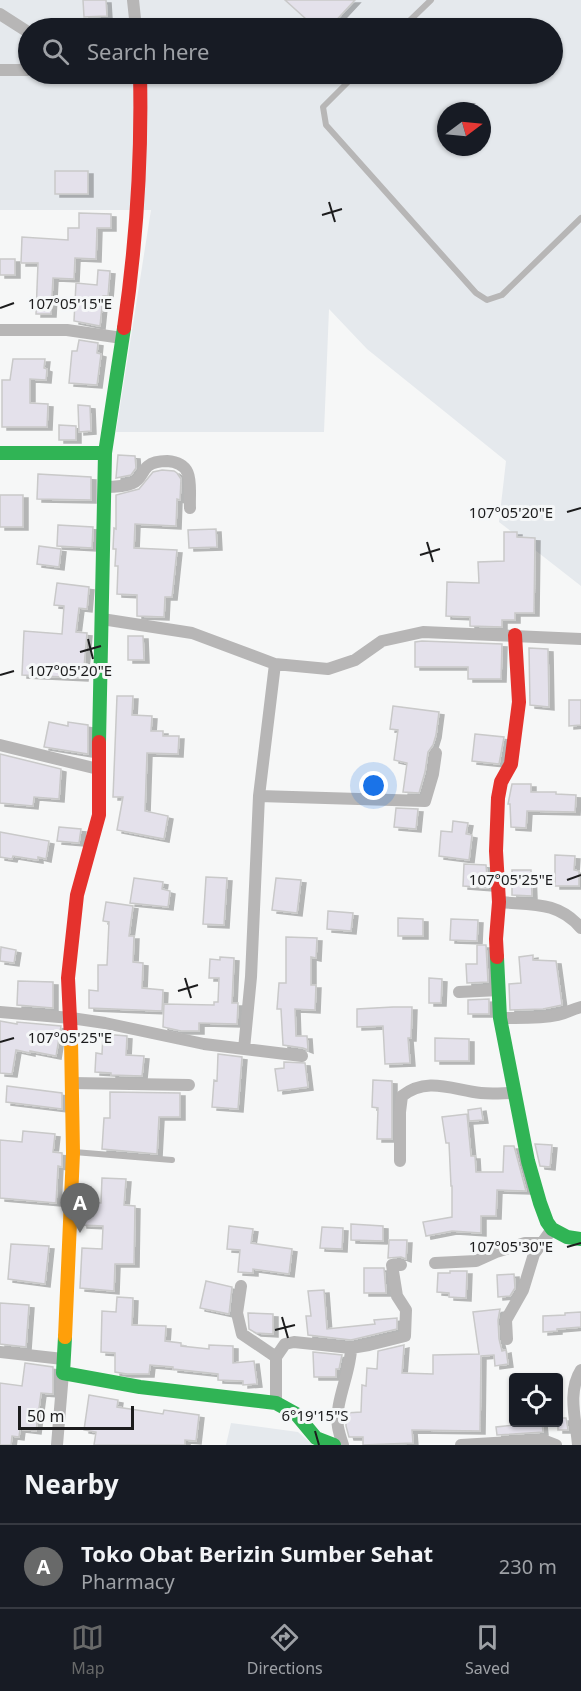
<!DOCTYPE html>
<meta charset="utf-8">
<style>
:root{--surface:#171b24;--page:#242831;--text:#f1f3f6;--muted:#9ea1a6;--line:#363941;--accent:#686969}
body{margin:0;font-family:"Noto Sans",sans-serif;background:var(--page);color:var(--text)}
.controls{position:absolute;right:18px;bottom:18px;display:grid;overflow:hidden;border-radius:6px;box-shadow:0 2px 4px #0004}
.controls button{width:54px;height:54px;display:grid;place-items:center;padding:0;border:0;border-bottom:2px solid var(--line);background:var(--surface);color:var(--text);font:30px sans-serif}
.compass{position:absolute;left:437px;top:102px;width:54px;height:54px;border-radius:50%;background:var(--surface);box-shadow:0 2px 4px #0004;rotate:74deg}
.scale{position:absolute;left:18px;bottom:15px;width:116px;box-sizing:border-box;padding-left:6px;border:3px solid #1c1c1d;border-top:0;font-size:16px;line-height:21px;white-space:nowrap;color:#1c1c1d;-webkit-text-stroke:4px #f5f7f8;paint-order:stroke}
.you{position:absolute;left:374px;top:786px;width:21px;height:21px;margin:-15px;border:4px solid #fff;border-radius:50%;background:#1a73e8;box-shadow:0 0 0 9px #1a73e833}
.badge{display:grid;place-items:center;width:39px;height:39px;border-radius:50%;background:var(--accent);color:#fff;font-size:20px;font-weight:700}
.pin{position:absolute;translate:-50% -50px;filter:drop-shadow(0 2px 3px #0008)}
.pin::after{content:'';position:absolute;top:32px;width:21px;height:18px;background:inherit;clip-path:polygon(0 0,100% 0,50% 100%)}
.list{margin:0;padding:0;list-style:none}
h2{display:flex;justify-content:space-between;align-items:center;height:78px;margin:0;padding:0 24px;font-size:26px}
h2 small{font-size:20px;font-weight:400;color:var(--muted)}
.list li{display:grid;grid-template-columns:39px 1fr auto;gap:18px;align-items:center;box-sizing:border-box;height:84px;padding:0 24px;border-top:2px solid var(--line)}
.list b{display:block;font-size:22px;white-space:nowrap}
.list p{margin:0;font-size:20px;white-space:nowrap;color:var(--muted)}
.list em{font-size:20px;font-style:normal;color:var(--muted)}
.icon{flex:none;width:33px;height:33px;fill:none;stroke:currentColor;stroke-width:2;stroke-linecap:round;stroke-linejoin:round}
.map{position:relative;flex:none;width:581px;height:1445px;overflow:hidden}
.search{position:absolute;background:var(--surface);box-shadow:0 2px 4px #0004;left:18px;right:18px;top:18px;height:66px;display:flex;align-items:center;gap:15px;box-sizing:border-box;padding:0 21px;border-radius:33px;color:var(--muted);font-size:22px}
.sheet{height:162px;background:var(--surface)}
nav{display:flex;justify-content:space-around;align-items:center;box-sizing:border-box;height:84px;border-top:2px solid var(--line);background:var(--surface);font-size:16px;color:var(--muted)}
nav a{display:grid;justify-items:center;gap:3px}
nav .on{color:var(--accent)}
.map>svg:first-child{display:block}
.built{fill:#e5e9ed;fill-rule:evenodd}
.building{fill:#e4e1eb;stroke:#c9c9c9;stroke-width:1.5;filter:url(#shadow)}
.lines{fill:none;stroke-linecap:round;stroke-linejoin:round}
.lane{stroke:#b7b6b6;stroke-width:6}
.street{stroke:#b7b6b6;stroke-width:12}
.fast{stroke:#30b455;stroke-width:14}
.slow{stroke:#ff9f0a;stroke-width:14}
.jam{stroke:#e5322d;stroke-width:14}
.ticks{fill:none;stroke:#1c1c1d;stroke-width:2}
.ticks-label{font-size:15px;text-anchor:middle;fill:#1c1c1d;stroke:#f5f7f8;stroke-width:6;stroke-linejoin:round;paint-order:stroke}
</style>
<div class="map">
<svg width="581" height="1445" viewBox="0 0 581 1445">
<defs>
<filter id="shadow"><feDropShadow dx="5" dy="3" stdDeviation="0" flood-color="#0004"/></filter>
</defs>
<rect width="100%" height="100%" fill="#f6f7f7"/>
<path class="built" d="M 0,0 L 581,0 L 581,586 L 499,522 L 506,461 L 367,349 L 329,309 L 324,432 L 116,432 L 151,210 L 0,210 ZM 28,28 L 552,28 L 552,74 L 28,74 ZM 446,111 L 482,111 L 482,147 L 446,147 Z
M 231,1423 L 298,1432 L 313,1445 L 226,1445 Z"/>
<path class="building" d="M 83,0 L 106,0 L 107,16 L 84,17 Z
M 285,0 L 355,0 L 329,28 L 316,28 Z
M 55,171 L 88,171 L 88,194 L 55,194 Z
M 79,213 L 111,214 L 111,228 L 97,228 L 96,259 L 75,258 L 74,279 L 53,278 L 51,314 L 36,314 L 38,263 L 21,263 L 22,237 L 68,240 L 68,228 L 79,228 Z
M 0,259 L 15,259 L 15,275 L 0,275 Z
M 98,270 L 110,271 L 108,296 L 103,296 L 100,326 L 74,321 L 76,283 L 97,285 Z
M 79,340 L 98,343 L 97,353 L 101,354 L 97,385 L 69,383 L 72,351 L 77,351 Z
M 13,359 L 45,359 L 44,368 L 47,369 L 46,380 L 30,379 L 30,403 L 48,404 L 47,427 L 2,427 L 2,380 L 10,380 Z
M 78,405 L 90,406 L 91,431 L 79,432 Z
M 59,425 L 76,426 L 76,440 L 59,440 Z
M 118,455 L 135,456 L 136,468 L 131,475 L 116,478 Z
M 162,470 L 174,471 L 177,473 L 181,479 L 180,500 L 177,499 L 176,526 L 135,524 L 134,548 L 177,550 L 172,597 L 165,597 L 164,617 L 137,616 L 137,595 L 117,594 L 118,566 L 115,566 L 116,549 L 113,549 L 114,528 L 116,529 L 116,495 L 139,489 L 153,472 Z
M 38,474 L 91,477 L 91,500 L 37,499 Z
M 0,495 L 23,495 L 23,527 L 0,527 Z
M 58,525 L 93,527 L 92,548 L 57,546 Z
M 216,529 L 217,547 L 189,548 L 188,530 Z
M 504,532 L 517,532 L 517,537 L 535,538 L 534,613 L 515,613 L 515,620 L 502,620 L 502,627 L 470,626 L 470,617 L 446,616 L 447,582 L 479,583 L 478,562 L 504,561 Z
M 39,546 L 61,549 L 59,567 L 37,564 Z
M 57,583 L 89,587 L 87,609 L 79,608 L 76,632 L 87,633 L 83,678 L 22,675 L 24,631 L 62,634 L 64,606 L 54,605 Z
M 128,636 L 143,636 L 144,660 L 128,660 Z
M 422,641 L 502,644 L 501,679 L 468,679 L 468,667 L 415,667 L 415,642 Z
M 529,648 L 548,649 L 549,707 L 530,705 Z
M 117,696 L 133,696 L 132,715 L 152,716 L 151,731 L 163,731 L 163,736 L 179,736 L 178,754 L 147,753 L 145,811 L 168,816 L 164,839 L 117,830 L 123,797 L 113,797 Z
M 569,700 L 581,700 L 581,725 L 569,726 Z
M 393,706 L 439,712 L 436,735 L 433,745 L 428,752 L 425,772 L 419,793 L 403,792 L 407,763 L 394,760 L 398,730 L 390,729 Z
M 49,722 L 68,726 L 68,722 L 88,725 L 88,754 L 44,747 Z
M 475,734 L 504,737 L 499,764 L 472,761 Z
M 0,754 L 61,769 L 59,799 L 34,797 L 33,806 L 0,803 Z
M 512,784 L 531,784 L 531,792 L 556,792 L 556,794 L 576,795 L 575,812 L 527,811 L 526,828 L 511,827 L 510,804 L 508,804 Z
M 396,808 L 418,809 L 416,829 L 394,827 Z
M 453,821 L 468,823 L 466,834 L 472,835 L 469,860 L 439,856 L 441,831 L 452,832 Z
M 59,827 L 81,829 L 79,843 L 57,841 Z
M 0,832 L 49,841 L 46,859 L 38,857 L 38,860 L 13,856 L 12,859 L 0,857 Z
M 555,855 L 575,856 L 574,870 L 579,871 L 579,886 L 555,886 Z
M 464,864 L 486,865 L 488,888 L 463,886 Z
M 512,870 L 531,870 L 532,896 L 512,895 Z
M 206,877 L 227,878 L 224,925 L 203,924 Z
M 134,878 L 163,882 L 162,889 L 170,891 L 168,907 L 130,903 Z
M 276,878 L 301,880 L 297,913 L 272,910 Z
M 106,902 L 133,906 L 129,936 L 134,936 L 133,962 L 143,963 L 142,988 L 163,990 L 162,1011 L 89,1008 L 89,990 L 98,991 L 98,965 L 107,965 L 109,922 L 103,921 Z
M 328,911 L 353,913 L 351,931 L 327,929 Z
M 398,918 L 423,919 L 423,936 L 398,936 Z
M 451,919 L 478,920 L 477,941 L 450,940 Z
M 286,937 L 317,938 L 316,958 L 311,957 L 311,985 L 316,985 L 315,1010 L 295,1009 L 296,1036 L 307,1036 L 308,1050 L 303,1048 L 283,1045 L 281,1009 L 277,1009 L 279,983 L 286,983 Z
M 477,945 L 486,945 L 488,982 L 467,983 L 466,964 L 477,964 Z
M 1,947 L 16,950 L 14,963 L 0,961 Z
M 533,955 L 533,960 L 556,961 L 562,1005 L 543,1009 L 510,1010 L 509,984 L 521,983 L 519,957 Z
M 220,957 L 234,958 L 232,1003 L 238,1003 L 237,1024 L 199,1023 L 199,1031 L 181,1031 L 163,1027 L 164,1004 L 214,1005 L 214,1002 L 218,1002 L 219,978 L 209,978 L 210,959 L 220,960 Z
M 429,978 L 442,979 L 441,1003 L 429,1003 Z
M 18,981 L 53,982 L 53,1008 L 17,1005 Z
M 489,999 L 489,1014 L 468,1014 L 468,1000 Z
M 393,1007 L 412,1007 L 411,1038 L 408,1038 L 410,1063 L 385,1064 L 383,1026 L 357,1027 L 357,1009 Z
M 0,1021 L 17,1024 L 17,1022 L 61,1026 L 56,1056 L 30,1051 L 30,1053 L 16,1050 L 12,1074 L 0,1073 Z
M 103,1034 L 127,1036 L 126,1055 L 144,1056 L 142,1076 L 111,1075 L 111,1073 L 95,1072 L 96,1053 L 102,1054 Z
M 435,1038 L 469,1039 L 469,1061 L 435,1061 Z
M 218,1054 L 242,1057 L 238,1109 L 212,1107 L 214,1080 L 217,1081 Z
M 284,1062 L 305,1063 L 308,1087 L 278,1091 L 275,1069 L 284,1068 Z
M 373,1080 L 392,1081 L 392,1139 L 377,1139 L 378,1108 L 372,1107 Z
M 7,1086 L 62,1093 L 62,1109 L 6,1102 Z
M 110,1092 L 180,1093 L 180,1117 L 159,1117 L 157,1154 L 102,1149 L 104,1118 L 110,1118 Z
M 481,1108 L 483,1120 L 469,1121 L 468,1110 Z
M 467,1114 L 471,1156 L 475,1156 L 476,1172 L 503,1172 L 504,1146 L 514,1146 L 526,1191 L 497,1190 L 496,1216 L 481,1216 L 481,1233 L 452,1231 L 426,1236 L 423,1222 L 452,1217 L 452,1186 L 451,1186 L 449,1143 L 446,1143 L 442,1117 Z
M 23,1131 L 55,1134 L 53,1152 L 62,1153 L 62,1167 L 58,1166 L 56,1203 L 0,1198 L 0,1140 L 22,1142 Z
M 535,1144 L 552,1145 L 550,1167 L 540,1166 Z
M 102,1178 L 126,1179 L 124,1205 L 135,1206 L 134,1264 L 115,1264 L 114,1291 L 80,1288 L 82,1248 L 102,1249 L 103,1226 L 82,1225 L 83,1202 L 101,1203 Z
M 351,1224 L 383,1226 L 383,1241 L 351,1240 Z
M 229,1226 L 253,1229 L 251,1243 L 292,1249 L 289,1274 L 253,1269 L 253,1273 L 238,1272 L 240,1250 L 227,1249 Z
M 322,1227 L 343,1228 L 342,1249 L 320,1248 Z
M 389,1240 L 407,1240 L 406,1259 L 401,1257 L 388,1258 Z
M 11,1244 L 49,1246 L 45,1284 L 8,1279 Z
M 364,1268 L 384,1268 L 386,1293 L 364,1293 Z
M 450,1271 L 467,1271 L 466,1298 L 449,1297 L 449,1293 L 437,1292 L 438,1273 L 450,1273 Z
M 514,1274 L 515,1288 L 510,1296 L 498,1297 L 497,1275 Z
M 206,1281 L 232,1287 L 229,1314 L 200,1308 Z
M 324,1290 L 327,1329 L 375,1324 L 374,1320 L 397,1318 L 397,1329 L 351,1340 L 308,1335 L 306,1316 L 311,1316 L 308,1291 Z
M 117,1297 L 133,1298 L 132,1325 L 166,1326 L 165,1341 L 181,1343 L 181,1346 L 209,1349 L 209,1345 L 233,1346 L 233,1363 L 254,1361 L 257,1384 L 243,1385 L 243,1381 L 218,1380 L 218,1374 L 173,1369 L 173,1367 L 150,1365 L 149,1374 L 127,1374 L 115,1372 L 115,1353 L 101,1352 L 102,1311 L 116,1312 Z
M 0,1303 L 29,1305 L 26,1347 L 0,1344 Z
M 500,1309 L 498,1320 L 499,1339 L 502,1351 L 506,1350 L 508,1364 L 495,1366 L 494,1355 L 481,1356 L 480,1431 L 412,1430 L 413,1443 L 363,1445 L 363,1437 L 349,1437 L 346,1426 L 346,1413 L 361,1412 L 362,1385 L 366,1386 L 367,1368 L 377,1369 L 378,1351 L 404,1345 L 402,1373 L 433,1374 L 433,1355 L 479,1354 L 473,1312 Z
M 581,1312 L 581,1327 L 557,1329 L 557,1331 L 543,1332 L 543,1316 L 565,1315 L 565,1313 Z
M 248,1313 L 273,1314 L 273,1334 L 256,1333 L 249,1329 Z
M 313,1352 L 342,1355 L 339,1369 L 336,1369 L 336,1377 L 314,1377 Z
M 25,1363 L 53,1367 L 53,1394 L 41,1393 L 36,1431 L 20,1429 L 19,1437 L 12,1436 L 11,1445 L 0,1445 L 0,1383 L 22,1386 Z
M 89,1395 L 118,1400 L 117,1407 L 163,1414 L 164,1410 L 199,1415 L 196,1441 L 185,1440 L 185,1445 L 94,1445 L 96,1432 L 84,1430 Z
M 558,1418 L 566,1418 L 568,1430 L 558,1430 Z
M 542,1422 L 543,1432 L 497,1435 L 496,1427 Z"/>
<g class="lines">
<path class="lane" d="M 402,28 L 431,0
M 356,74 L 323,107 L 326,125 L 476,293 L 487,300 L 502,295 L 581,218
M 74,1152 L 172,1160"/>
<path class="street" d="M 133,0 L 136,28
M 0,14 L 28,32
M 0,70 L 28,70
M 0,330 L 67,330 L 122,338
M 104,487 C 113,487 124,487 133,483 C 141,480 142,471 148,466 C 153,462 161,461 167,461 C 196,463 189,486 190,508
M 102,619 L 192,633 L 275,664 L 328,669 L 355,660 L 382,641 L 423,632 L 581,639
M 0,745 L 98,769
M 259,796 L 425,801 L 433,774 L 436,753
M 499,902 C 532,905 558,901 581,928
M 459,992 L 499,990
M 0,1012 L 71,1018 L 105,1023 L 204,1044 L 302,1056
M 500,1018 C 520,1018 539,1019 558,1015 C 567,1013 572,1009 581,1007
M 244,1049 L 251,977 L 259,796 L 275,664
M 72,1083 L 189,1085
M 400,1161 L 400,1112 L 402,1096 C 427,1076 453,1090 481,1093 C 492,1094 504,1093 515,1093
M 435,1263 L 476,1261 L 496,1252 L 525,1243 L 540,1243
M 241,1286 L 237,1313 L 242,1334 L 276,1357
M 507,1339 L 506,1320 L 523,1290 L 534,1254 L 552,1229
M 0,1352 L 63,1359
M 276,1403 L 276,1357 L 285,1344 L 294,1342 L 351,1348 L 369,1345 L 405,1336 L 406,1310 L 397,1296 L 392,1265 L 401,1265
M 57,1445 L 63,1373
M 343,1445 C 341,1439 339,1433 338,1427 C 334,1403 351,1372 351,1348
M 461,1445 L 543,1440 L 556,1445
M 578,1445 C 576,1420 567,1392 581,1370"/>
<path class="fast" d="M 0,453 L 105,453
M 99,742 L 105,453 L 124,328
M 497,957 L 500,1018 L 528,1161 L 540,1203 L 547,1222 L 552,1229 L 567,1237 L 581,1239
M 65,1337 L 63,1373 L 140,1387 L 276,1403 L 296,1414 L 316,1438 L 334,1445"/>
<path class="slow" d="M 65,1337 L 73,1153 L 71,1039"/>
<path class="jam" d="M 124,328 C 136,245 142,158 140,74
M 497,957 L 496,939 L 499,902 L 496,851 L 498,798 L 501,782 L 511,764 L 519,702 L 515,635
M 71,1039 L 68,978 L 77,895 L 99,815 L 99,742"/>
</g>
<path class="ticks" d="M 329,202 L 335,222M 322,215 L 342,209M 0,308 L 14,303M 567,512 L 581,508M 427,542 L 433,562M 420,555 L 440,549M 88,639 L 93,659M 80,652 L 101,646M 0,675 L 14,671M 567,880 L 581,875M 185,978 L 191,998M 178,991 L 198,985M 0,1042 L 14,1038M 567,1247 L 581,1243M 282,1317 L 288,1338M 275,1330 L 295,1325M 315,1431 L 319,1445"/>
<g class="ticks-label">
<text x="70" y="309">107°05'15"E</text>
<text x="511" y="518">107°05'20"E</text>
<text x="70" y="676">107°05'20"E</text>
<text x="511" y="885">107°05'25"E</text>
<text x="70" y="1043">107°05'25"E</text>
<text x="511" y="1252">107°05'30"E</text>
<text x="315" y="1421">6°19'15"S</text>
</g>
</svg>
<div class="controls">
<button><svg class="icon" aria-label="locate" viewBox="0 0 24 24"><circle cx="12" cy="12" r="6"/><path d="M12 2v4M12 18v4M2 12h4M18 12h4"/></svg></button>
</div>
<svg class="compass" viewBox="-18 -18 36 36"><path d="M0-13l5 13h-10z" fill="#e53935"/><path d="M0 13l5-13h-10z" fill="#9ea1a6"/></svg>
<div class="scale">50 m</div>
<div class="you"></div>
<div class="pin badge" style="left:80px;top:1233px">A</div>
<div class="search"><svg class="icon" aria-label="search" viewBox="0 0 24 24"><circle cx="10" cy="10" r="6"/><path d="M15 15l6 6"/></svg>Search here</div>
</div>
<section class="sheet">
<h2>Nearby<small></small></h2>
<ul class="list">
<li><span class="badge">A</span><div><b>Toko Obat Berizin Sumber Sehat</b><p>Pharmacy</p></div><em>230 m</em></li>
</ul>
</section>
<nav>
<a class="on"><svg class="icon" aria-label="map" viewBox="0 0 24 24"><path d="M3 6l6-2 6 2 6-2v14l-6 2-6-2-6 2zM9 4v14M15 6v14"/></svg>Map</a>
<a><svg class="icon" aria-label="directions" viewBox="0 0 24 24"><path d="M12 3l9 9-9 9-9-9zM9 14v-3h6M13 9l2 2-2 2"/></svg>Directions</a>
<a><svg class="icon" aria-label="saved" viewBox="0 0 24 24"><path d="M7 4h10v16l-5-4-5 4z"/></svg>Saved</a>
</nav>
